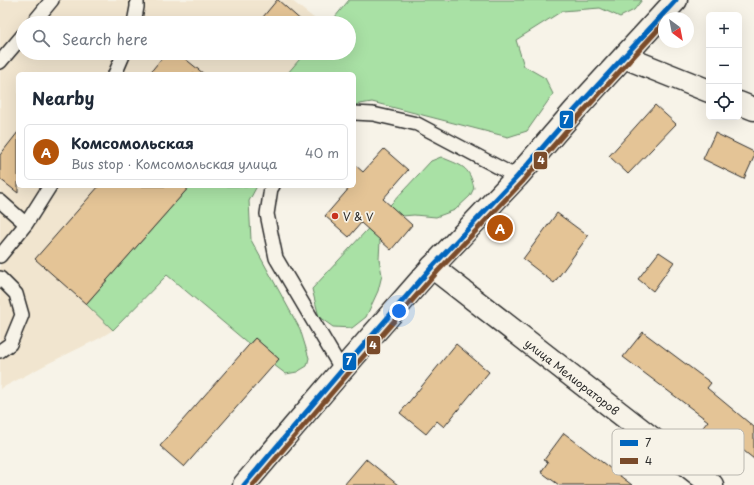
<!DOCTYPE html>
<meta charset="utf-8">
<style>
:root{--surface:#fff;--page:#f6f6f7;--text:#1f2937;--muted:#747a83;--line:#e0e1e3;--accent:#b45309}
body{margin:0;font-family:"Playpen Sans",sans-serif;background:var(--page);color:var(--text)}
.controls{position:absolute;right:12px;top:12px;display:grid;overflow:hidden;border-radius:6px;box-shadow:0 4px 16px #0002}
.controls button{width:36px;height:36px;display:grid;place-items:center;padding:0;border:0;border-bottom:1px solid var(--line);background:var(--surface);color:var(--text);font:20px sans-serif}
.compass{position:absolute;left:658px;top:12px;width:36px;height:36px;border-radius:50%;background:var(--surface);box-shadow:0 4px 16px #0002;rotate:148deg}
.you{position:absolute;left:399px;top:311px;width:14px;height:14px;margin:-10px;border:3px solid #fff;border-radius:50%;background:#1a73e8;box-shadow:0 0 0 6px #1a73e833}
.badge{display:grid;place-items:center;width:26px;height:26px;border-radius:50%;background:var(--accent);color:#fff;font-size:13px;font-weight:700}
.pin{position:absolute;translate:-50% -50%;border:2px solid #fff;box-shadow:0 1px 4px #0006}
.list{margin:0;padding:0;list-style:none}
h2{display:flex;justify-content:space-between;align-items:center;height:52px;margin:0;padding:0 16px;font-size:17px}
h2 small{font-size:13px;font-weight:400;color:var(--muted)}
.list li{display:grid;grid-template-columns:26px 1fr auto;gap:12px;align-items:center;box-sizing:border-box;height:56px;margin:0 8px 8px;padding:0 8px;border:1px solid var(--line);border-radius:6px}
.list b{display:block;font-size:15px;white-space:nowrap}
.list p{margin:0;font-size:13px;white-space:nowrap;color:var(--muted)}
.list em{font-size:13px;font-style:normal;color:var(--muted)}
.icon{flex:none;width:22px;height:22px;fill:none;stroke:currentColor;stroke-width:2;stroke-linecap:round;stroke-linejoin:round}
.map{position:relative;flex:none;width:754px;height:485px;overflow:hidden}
.search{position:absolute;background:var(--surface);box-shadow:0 4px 16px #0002;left:16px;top:16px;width:340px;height:44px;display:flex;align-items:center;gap:10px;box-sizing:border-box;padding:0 14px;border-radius:22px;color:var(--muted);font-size:15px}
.panel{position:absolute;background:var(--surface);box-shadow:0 4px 16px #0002;left:16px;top:72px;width:340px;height:116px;border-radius:6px}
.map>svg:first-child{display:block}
.built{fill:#f1e5cf}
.green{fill:#a9e1a5;stroke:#6a8668}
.building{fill:#e4c496;stroke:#2b2b2b}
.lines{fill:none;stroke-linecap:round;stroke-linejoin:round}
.service-casing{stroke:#2b2b2b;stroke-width:16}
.minor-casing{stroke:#2b2b2b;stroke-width:25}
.secondary-casing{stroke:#2b2b2b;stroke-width:25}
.service{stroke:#f7f3e8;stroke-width:13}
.minor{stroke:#f7f3e8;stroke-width:22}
.secondary{stroke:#f7f3e8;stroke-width:22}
.bus-1-casing{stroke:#f7f3e8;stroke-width:8}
.bus-2-casing{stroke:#f7f3e8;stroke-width:8}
.bus-1{stroke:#0065bd;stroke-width:5}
.bus-2{stroke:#7a4b2a;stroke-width:5}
.poi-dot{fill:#c8321e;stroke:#f7f3e8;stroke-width:1.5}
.labels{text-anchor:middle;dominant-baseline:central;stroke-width:3.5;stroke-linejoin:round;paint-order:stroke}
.poi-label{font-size:11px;fill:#2b2b2b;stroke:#f7f3e8;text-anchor:start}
.street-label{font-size:11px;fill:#2b2b2b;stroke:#f7f3e8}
.key{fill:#f7f3e8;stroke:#bab7af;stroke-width:1}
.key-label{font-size:11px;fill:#2b2b2b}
.line-badge{stroke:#f7f3e8;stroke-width:1.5}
.badge-label{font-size:11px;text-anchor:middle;font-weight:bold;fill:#fff}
</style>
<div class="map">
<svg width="754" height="485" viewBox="0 0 754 485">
<rect width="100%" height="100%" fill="#f7f3e8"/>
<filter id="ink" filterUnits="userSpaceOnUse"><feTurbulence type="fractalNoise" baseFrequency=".025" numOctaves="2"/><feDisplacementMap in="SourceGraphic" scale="8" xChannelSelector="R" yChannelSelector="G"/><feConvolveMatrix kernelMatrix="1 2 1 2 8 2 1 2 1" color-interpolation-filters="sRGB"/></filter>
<g filter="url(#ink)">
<path class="built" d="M 0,0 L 291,0 L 320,23 L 23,23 L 23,53 L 305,53 L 287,74 L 18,74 L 18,186 L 190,186 L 86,304 L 113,330 L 100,338 L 49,363 L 0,389 Z"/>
<path class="green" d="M 349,0 L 642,0 L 634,10 L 620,17 L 600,8 L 562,11 L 516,40 L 524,66 L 545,78 L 553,94 L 527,131 L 508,137 L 372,102 L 354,105 L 354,74 L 287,74 L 305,53 L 349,53 L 349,23 L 330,23 Z
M 441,157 C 461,166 469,165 474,188 L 470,196 L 455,210 L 436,217 L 414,215 L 402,216 L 380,240 L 379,259 L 382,275 L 378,291 L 366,317 L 352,328 L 333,327 L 319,317 L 312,289 L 431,161 Z
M 190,186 L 257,186 L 249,201 L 251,240 L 300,329 L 309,358 L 307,366 L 297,372 L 286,374 L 274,365 L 279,359 L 255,338 L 249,344 L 167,275 L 113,330 L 86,304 Z"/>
<path class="building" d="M 277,0 L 278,0 L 304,23 L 258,23 Z
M 166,53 L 178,53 L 204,74 L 149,74 Z
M 655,105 L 676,124 L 628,174 L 609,156 Z
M 18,132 L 18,193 L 0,179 L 0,155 Z
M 715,133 L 754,152 L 754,157 L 744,179 L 703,159 Z
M 384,149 L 408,170 L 383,199 L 412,225 L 391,250 L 361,223 L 349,237 L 325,216 L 351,186 L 354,186 L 354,164 L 363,172 Z
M 99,186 L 190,186 L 86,304 L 35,259 Z
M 557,213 L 588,236 L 554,283 L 523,259 Z
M 659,252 L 674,262 L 653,291 L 638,279 Z
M 643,332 L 711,383 L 707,388 L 754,427 L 754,459 L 724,435 L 717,444 L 700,431 L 708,421 L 623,357 Z
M 255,338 L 279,359 L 184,467 L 160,446 Z
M 456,344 L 489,372 L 444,427 L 437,421 L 426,434 L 400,413 Z
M 564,433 L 632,485 L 559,485 L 541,472 L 548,462 L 544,460 Z
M 366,459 L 398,485 L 344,485 Z"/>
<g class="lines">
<defs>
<path id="service" d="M 33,23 L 52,0
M 134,23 L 137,7 L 137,0
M 0,62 L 23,35
M 115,74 L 124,53
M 354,113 L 373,114 L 417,124 L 517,177
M 273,186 L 271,188 L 267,214 L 276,258 L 342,370
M 0,201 L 26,224
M 0,256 L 26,224 L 50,186
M 0,278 L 16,294 L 22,315 L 10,344 L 0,351"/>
<g id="minor">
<path d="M 624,57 L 709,91"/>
<path d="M 739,103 L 754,109"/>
<path id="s1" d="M 432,267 L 712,485"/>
</g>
<path id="secondary" d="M 244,485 L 342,370 L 432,267 L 517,177 L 575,110 L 676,0"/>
</defs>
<use href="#service" class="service-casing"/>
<use href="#minor" class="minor-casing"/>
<use href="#secondary" class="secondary-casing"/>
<use href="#service" class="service"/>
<use href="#minor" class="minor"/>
<use href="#secondary" class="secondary"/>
<defs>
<path id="bus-1" d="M 244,485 L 342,370 L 432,267 L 517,177 L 575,110 L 676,0"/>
<path id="bus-2" d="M 253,485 L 347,375 L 437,272 L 522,182 L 580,115 L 664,23"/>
</defs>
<use href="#bus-1" class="bus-1-casing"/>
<use href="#bus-2" class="bus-2-casing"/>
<use href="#bus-1" class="bus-1"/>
<use href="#bus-2" class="bus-2"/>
</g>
</g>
<circle class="poi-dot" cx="335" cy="216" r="4"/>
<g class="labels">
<g class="poi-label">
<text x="343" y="216">V &amp; V</text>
</g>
<g class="street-label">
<text stroke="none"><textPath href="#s1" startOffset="178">улица Мелиораторов</textPath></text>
</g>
</g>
<rect x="612" y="429" width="132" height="46" rx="6" class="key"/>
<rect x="620" y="440" width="18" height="6" fill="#0065bd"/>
<rect x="620" y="458" width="18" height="6" fill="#7a4b2a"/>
<g class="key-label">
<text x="645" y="447">7</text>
<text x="645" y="465">4</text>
</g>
<g class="line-badge">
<rect x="559" y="110" width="15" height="19" rx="4" fill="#0065bd"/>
<rect x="533" y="151" width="15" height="19" rx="4" fill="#7a4b2a"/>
<rect x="366" y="335" width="15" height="20" rx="4" fill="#7a4b2a"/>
<rect x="342" y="352" width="15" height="19" rx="4" fill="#0065bd"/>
</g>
<g class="badge-label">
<text x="566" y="124">7</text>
<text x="541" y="164">4</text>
<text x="373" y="349">4</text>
<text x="349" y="365">7</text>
</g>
</svg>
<div class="controls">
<button>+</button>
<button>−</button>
<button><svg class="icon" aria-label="locate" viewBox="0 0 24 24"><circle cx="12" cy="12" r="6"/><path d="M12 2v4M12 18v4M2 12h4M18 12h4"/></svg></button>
</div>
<svg class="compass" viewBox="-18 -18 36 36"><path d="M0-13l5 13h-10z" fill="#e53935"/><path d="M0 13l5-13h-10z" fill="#747a83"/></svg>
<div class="you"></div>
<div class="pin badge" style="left:500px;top:228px">A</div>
<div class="search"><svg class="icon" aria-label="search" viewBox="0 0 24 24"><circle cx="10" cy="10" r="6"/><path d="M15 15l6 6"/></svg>Search here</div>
<section class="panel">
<h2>Nearby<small></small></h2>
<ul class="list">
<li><span class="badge">A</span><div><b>Комсомольская</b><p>Bus stop · Комсомольская улица</p></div><em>40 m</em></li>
</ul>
</section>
</div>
